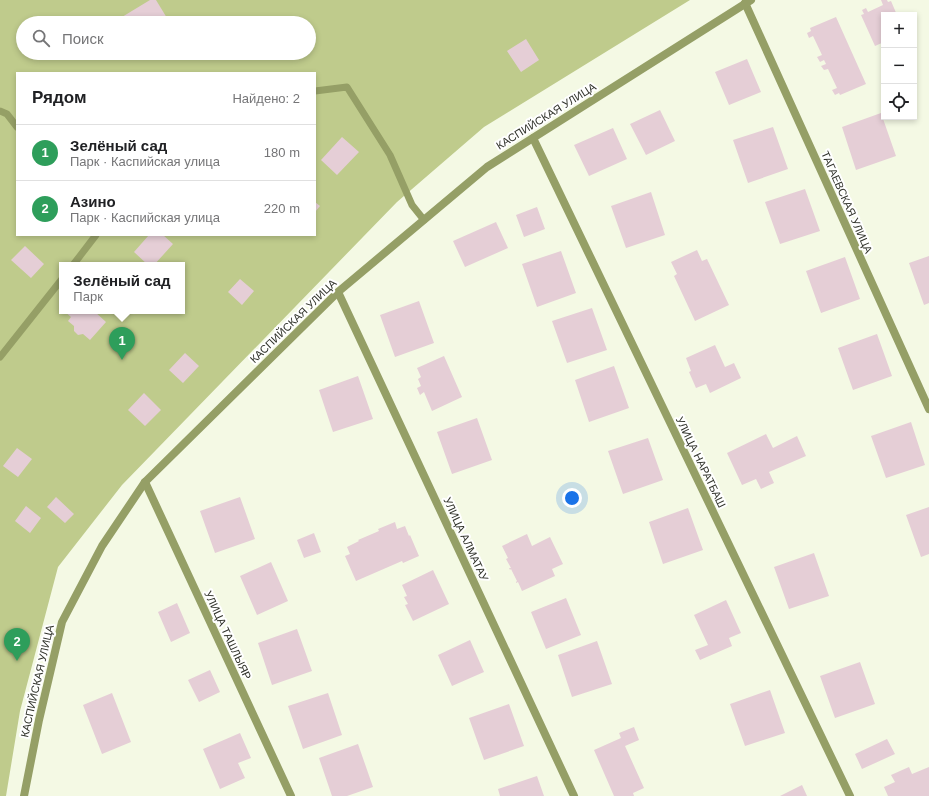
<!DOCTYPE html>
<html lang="ru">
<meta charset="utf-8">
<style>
:root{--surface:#fff;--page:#f6f6f6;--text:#202124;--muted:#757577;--line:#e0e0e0;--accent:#b83276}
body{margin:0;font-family:Helvetica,sans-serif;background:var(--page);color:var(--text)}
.controls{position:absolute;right:12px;top:12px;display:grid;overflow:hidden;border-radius:0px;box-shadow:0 2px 6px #0003}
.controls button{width:36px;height:36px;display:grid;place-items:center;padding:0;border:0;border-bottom:1px solid var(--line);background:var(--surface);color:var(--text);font:20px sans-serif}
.you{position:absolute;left:572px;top:498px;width:14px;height:14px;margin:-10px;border:3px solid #fff;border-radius:50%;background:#1a73e8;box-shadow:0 0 0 6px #1a73e833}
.badge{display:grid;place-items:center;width:26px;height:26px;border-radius:50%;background:var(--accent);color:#fff;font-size:13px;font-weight:700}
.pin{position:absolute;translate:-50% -33px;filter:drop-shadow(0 1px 2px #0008)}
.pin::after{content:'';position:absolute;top:21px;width:14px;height:12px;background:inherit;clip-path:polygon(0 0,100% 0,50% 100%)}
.popup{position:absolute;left:59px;top:262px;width:126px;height:52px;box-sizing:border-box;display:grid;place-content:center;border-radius:0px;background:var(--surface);filter:drop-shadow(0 1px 3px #0005);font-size:13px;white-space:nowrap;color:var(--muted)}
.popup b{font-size:15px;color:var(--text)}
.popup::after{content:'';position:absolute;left:50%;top:100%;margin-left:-8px;border:8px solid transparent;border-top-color:var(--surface)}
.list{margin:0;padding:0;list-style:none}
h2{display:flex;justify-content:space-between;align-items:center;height:52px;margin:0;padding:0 16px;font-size:17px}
h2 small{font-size:13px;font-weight:400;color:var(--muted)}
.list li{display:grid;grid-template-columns:26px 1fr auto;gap:12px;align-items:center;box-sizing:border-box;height:56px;padding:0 16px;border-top:1px solid var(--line)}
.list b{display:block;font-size:15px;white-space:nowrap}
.list p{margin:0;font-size:13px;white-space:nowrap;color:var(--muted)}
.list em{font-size:13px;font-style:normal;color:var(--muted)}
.icon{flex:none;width:22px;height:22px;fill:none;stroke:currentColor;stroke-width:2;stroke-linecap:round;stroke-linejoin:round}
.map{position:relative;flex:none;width:929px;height:796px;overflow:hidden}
.search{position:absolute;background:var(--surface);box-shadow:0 2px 6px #0003;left:16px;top:16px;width:300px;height:44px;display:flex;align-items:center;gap:10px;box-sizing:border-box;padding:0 14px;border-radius:22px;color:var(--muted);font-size:15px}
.panel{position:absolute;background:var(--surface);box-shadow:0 2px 6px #0003;left:16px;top:72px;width:300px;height:164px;border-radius:0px}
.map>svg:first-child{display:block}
.green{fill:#bfcb8c;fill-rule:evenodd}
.building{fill:#e5ced6}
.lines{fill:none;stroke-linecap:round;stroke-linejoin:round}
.service{stroke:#959f66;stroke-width:7}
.minor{stroke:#959f66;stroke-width:8}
.tertiary{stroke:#959f66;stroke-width:8}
.labels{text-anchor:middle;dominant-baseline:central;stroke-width:4;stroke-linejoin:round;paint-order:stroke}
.street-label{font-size:11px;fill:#31332b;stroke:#fff}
</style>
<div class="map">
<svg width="929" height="796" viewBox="0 0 929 796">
<rect width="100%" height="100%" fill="#f4f9e4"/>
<path class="green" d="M 0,0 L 690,0 L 484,127 L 397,202 L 122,485 L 58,567 L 20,711 L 6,796 L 0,796 ZM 23,23 L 309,23 L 309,53 L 23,53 ZM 17,73 L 315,73 L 315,235 L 17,235 ZM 62,265 L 182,265 L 182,311 L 62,311 Z"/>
<path class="building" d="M 150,0 L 156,0 L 170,23 L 126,23 L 122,17 Z
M 881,0 L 887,0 L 888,2 L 891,1 L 897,15 L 884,15 L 884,42 L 875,46 L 861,15 L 864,14 L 862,10 L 866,8 L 868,12 L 883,5 Z
M 836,17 L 866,84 L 840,95 L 839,93 L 835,95 L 832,90 L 837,88 L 828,69 L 824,70 L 821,66 L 826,64 L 824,60 L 820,62 L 817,57 L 822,55 L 813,36 L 809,38 L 807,33 L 811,31 L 810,28 Z
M 526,39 L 539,60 L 521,72 L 507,51 Z
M 747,59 L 761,92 L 729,105 L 715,72 Z
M 660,110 L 675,141 L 646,155 L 630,124 Z
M 881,113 L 896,156 L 856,170 L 842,127 Z
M 773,127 L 788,169 L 748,183 L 733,140 Z
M 613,128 L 627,159 L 589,176 L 574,145 Z
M 342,137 L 359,152 L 337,175 L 321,160 Z
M 805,189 L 820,231 L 780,244 L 765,202 Z
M 651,192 L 665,235 L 626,248 L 611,206 Z
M 315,202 L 320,206 L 315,212 Z
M 537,207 L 545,229 L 524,237 L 516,215 Z
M 496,222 L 508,248 L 465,267 L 453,241 Z
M 149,235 L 163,235 L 173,244 L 154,265 L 148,265 L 134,252 Z
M 25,246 L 44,264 L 31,278 L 11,260 Z
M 697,250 L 702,261 L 707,259 L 729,305 L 695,321 L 674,276 L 677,274 L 671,262 Z
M 561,251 L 576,293 L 537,307 L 522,264 Z
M 929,256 L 929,303 L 924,305 L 909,263 Z
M 845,257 L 860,299 L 821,313 L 806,271 Z
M 240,279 L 254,291 L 242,305 L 228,292 Z
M 419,301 L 434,343 L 395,357 L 380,315 Z
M 592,308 L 607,350 L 567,363 L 552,321 Z
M 64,311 L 94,311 L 106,322 L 90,340 L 83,334 L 78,335 L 74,331 L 74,326 L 68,321 L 71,317 Z
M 877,334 L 892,376 L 853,390 L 838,348 Z
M 715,345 L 725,367 L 734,363 L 741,378 L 710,393 L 706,384 L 696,388 L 689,372 L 691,371 L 686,358 Z
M 185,353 L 199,366 L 183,383 L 169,370 Z
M 444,356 L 462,397 L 432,411 L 424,392 L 420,395 L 417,388 L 421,386 L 418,379 L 421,377 L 417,368 Z
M 614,366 L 629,408 L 589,422 L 575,380 Z
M 358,376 L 373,419 L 333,432 L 319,390 Z
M 144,393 L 161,410 L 145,426 L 128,410 Z
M 477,418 L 492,460 L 452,474 L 437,432 Z
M 911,422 L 925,465 L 886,478 L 871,436 Z
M 766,434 L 773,448 L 797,436 L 806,456 L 769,472 L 774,483 L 761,489 L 756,479 L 742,485 L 727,453 Z
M 648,438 L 663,480 L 623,494 L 608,451 Z
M 17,448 L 32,459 L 18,477 L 3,466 Z
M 56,497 L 74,514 L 65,523 L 47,507 Z
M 240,497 L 255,539 L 215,553 L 200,511 Z
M 26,506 L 41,518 L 30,533 L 15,521 Z
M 929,507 L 929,554 L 921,557 L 906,515 Z
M 688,508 L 703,550 L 663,564 L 649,522 Z
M 395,522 L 397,529 L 405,526 L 409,536 L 410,535 L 419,556 L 403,563 L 402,561 L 356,581 L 345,556 L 350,554 L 347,547 L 359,541 L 358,540 L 379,531 L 378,529 Z
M 314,533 L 321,552 L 304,558 L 297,540 Z
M 527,534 L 532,546 L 550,537 L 563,564 L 552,569 L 555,576 L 522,591 L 518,582 L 516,583 L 516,582 L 517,581 L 511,569 L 510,570 L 509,568 L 511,568 L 506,559 L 508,558 L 502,546 Z
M 814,553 L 829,596 L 789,609 L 774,567 Z
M 271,562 L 288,601 L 257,615 L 240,576 Z
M 433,570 L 449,604 L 413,621 L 405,605 L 408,604 L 404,597 L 407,596 L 402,585 Z
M 566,598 L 581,635 L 546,649 L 531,612 Z
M 726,600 L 741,633 L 729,638 L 732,646 L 700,660 L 695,650 L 708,645 L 694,615 Z
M 177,603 L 190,633 L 171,642 L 158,612 Z
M 297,629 L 312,671 L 272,685 L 258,643 Z
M 470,640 L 484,672 L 452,686 L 438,655 Z
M 597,641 L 612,684 L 572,697 L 558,655 Z
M 860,662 L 875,704 L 835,718 L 820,676 Z
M 210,670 L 220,692 L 199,702 L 188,680 Z
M 770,690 L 785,733 L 745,746 L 730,704 Z
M 112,693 L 131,742 L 102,754 L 83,705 Z
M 328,693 L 342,735 L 303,749 L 288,706 Z
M 509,704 L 524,746 L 484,760 L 469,718 Z
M 634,727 L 639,740 L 625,746 L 644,788 L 633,793 L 634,796 L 614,796 L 594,750 L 621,738 L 619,733 Z
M 240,733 L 251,758 L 238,763 L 245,778 L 220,789 L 203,749 Z
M 887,739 L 895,754 L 862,769 L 855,754 Z
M 358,744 L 373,787 L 347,796 L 332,796 L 319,758 Z
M 909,767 L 912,774 L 929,767 L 929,796 L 888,796 L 884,787 L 895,782 L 891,775 Z
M 537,776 L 544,796 L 500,796 L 498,789 Z
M 802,785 L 807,796 L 780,796 Z"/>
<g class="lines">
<path class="service" d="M 315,91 L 347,87 L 390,155 L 412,205 L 424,220
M 0,111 L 7,114 L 17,127
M 73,265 L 96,235
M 0,357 L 62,279"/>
<path class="minor" d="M 745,3 L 929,409
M 533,138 L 850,796
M 338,292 L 574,796
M 145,482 L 291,796"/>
<path class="tertiary" d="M 24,796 L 39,720 L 62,622 L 102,546 L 145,482 L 338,292 L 487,167 L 751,0"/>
</g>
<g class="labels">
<g class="street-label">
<text transform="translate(546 116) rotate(-32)">КАСПИЙСКАЯ УЛИЦА</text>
<text transform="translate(847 202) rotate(66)">ТАГАЕВСКАЯ УЛИЦА</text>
<text transform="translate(293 321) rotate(-44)">КАСПИЙСКАЯ УЛИЦА</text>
<text transform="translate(701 462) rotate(64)">УЛИЦА НАРАТБАШ</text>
<text transform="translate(466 539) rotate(65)">УЛИЦА АЛМАТАУ</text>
<text transform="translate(228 635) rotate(65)">УЛИЦА ТАШЛЫЯР</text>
<text transform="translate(37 681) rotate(-77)">КАСПИЙСКАЯ УЛИЦА</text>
</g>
</g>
</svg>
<div class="controls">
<button>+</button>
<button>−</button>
<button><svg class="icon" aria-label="locate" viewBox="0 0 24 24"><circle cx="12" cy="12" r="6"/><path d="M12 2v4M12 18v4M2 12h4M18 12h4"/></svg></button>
</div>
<div class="you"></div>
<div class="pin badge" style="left:122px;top:360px;background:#2e9e5b">1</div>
<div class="popup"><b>Зелёный сад</b>Парк</div>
<div class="pin badge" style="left:17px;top:661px;background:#2e9e5b">2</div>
<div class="search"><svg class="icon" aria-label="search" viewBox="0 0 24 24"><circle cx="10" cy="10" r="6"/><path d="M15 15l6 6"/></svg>Поиск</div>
<section class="panel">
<h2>Рядом<small>Найдено: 2</small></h2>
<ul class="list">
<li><span class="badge" style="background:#2e9e5b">1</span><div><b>Зелёный сад</b><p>Парк · Каспийская улица</p></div><em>180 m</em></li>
<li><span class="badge" style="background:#2e9e5b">2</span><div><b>Азино</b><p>Парк · Каспийская улица</p></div><em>220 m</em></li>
</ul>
</section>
</div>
